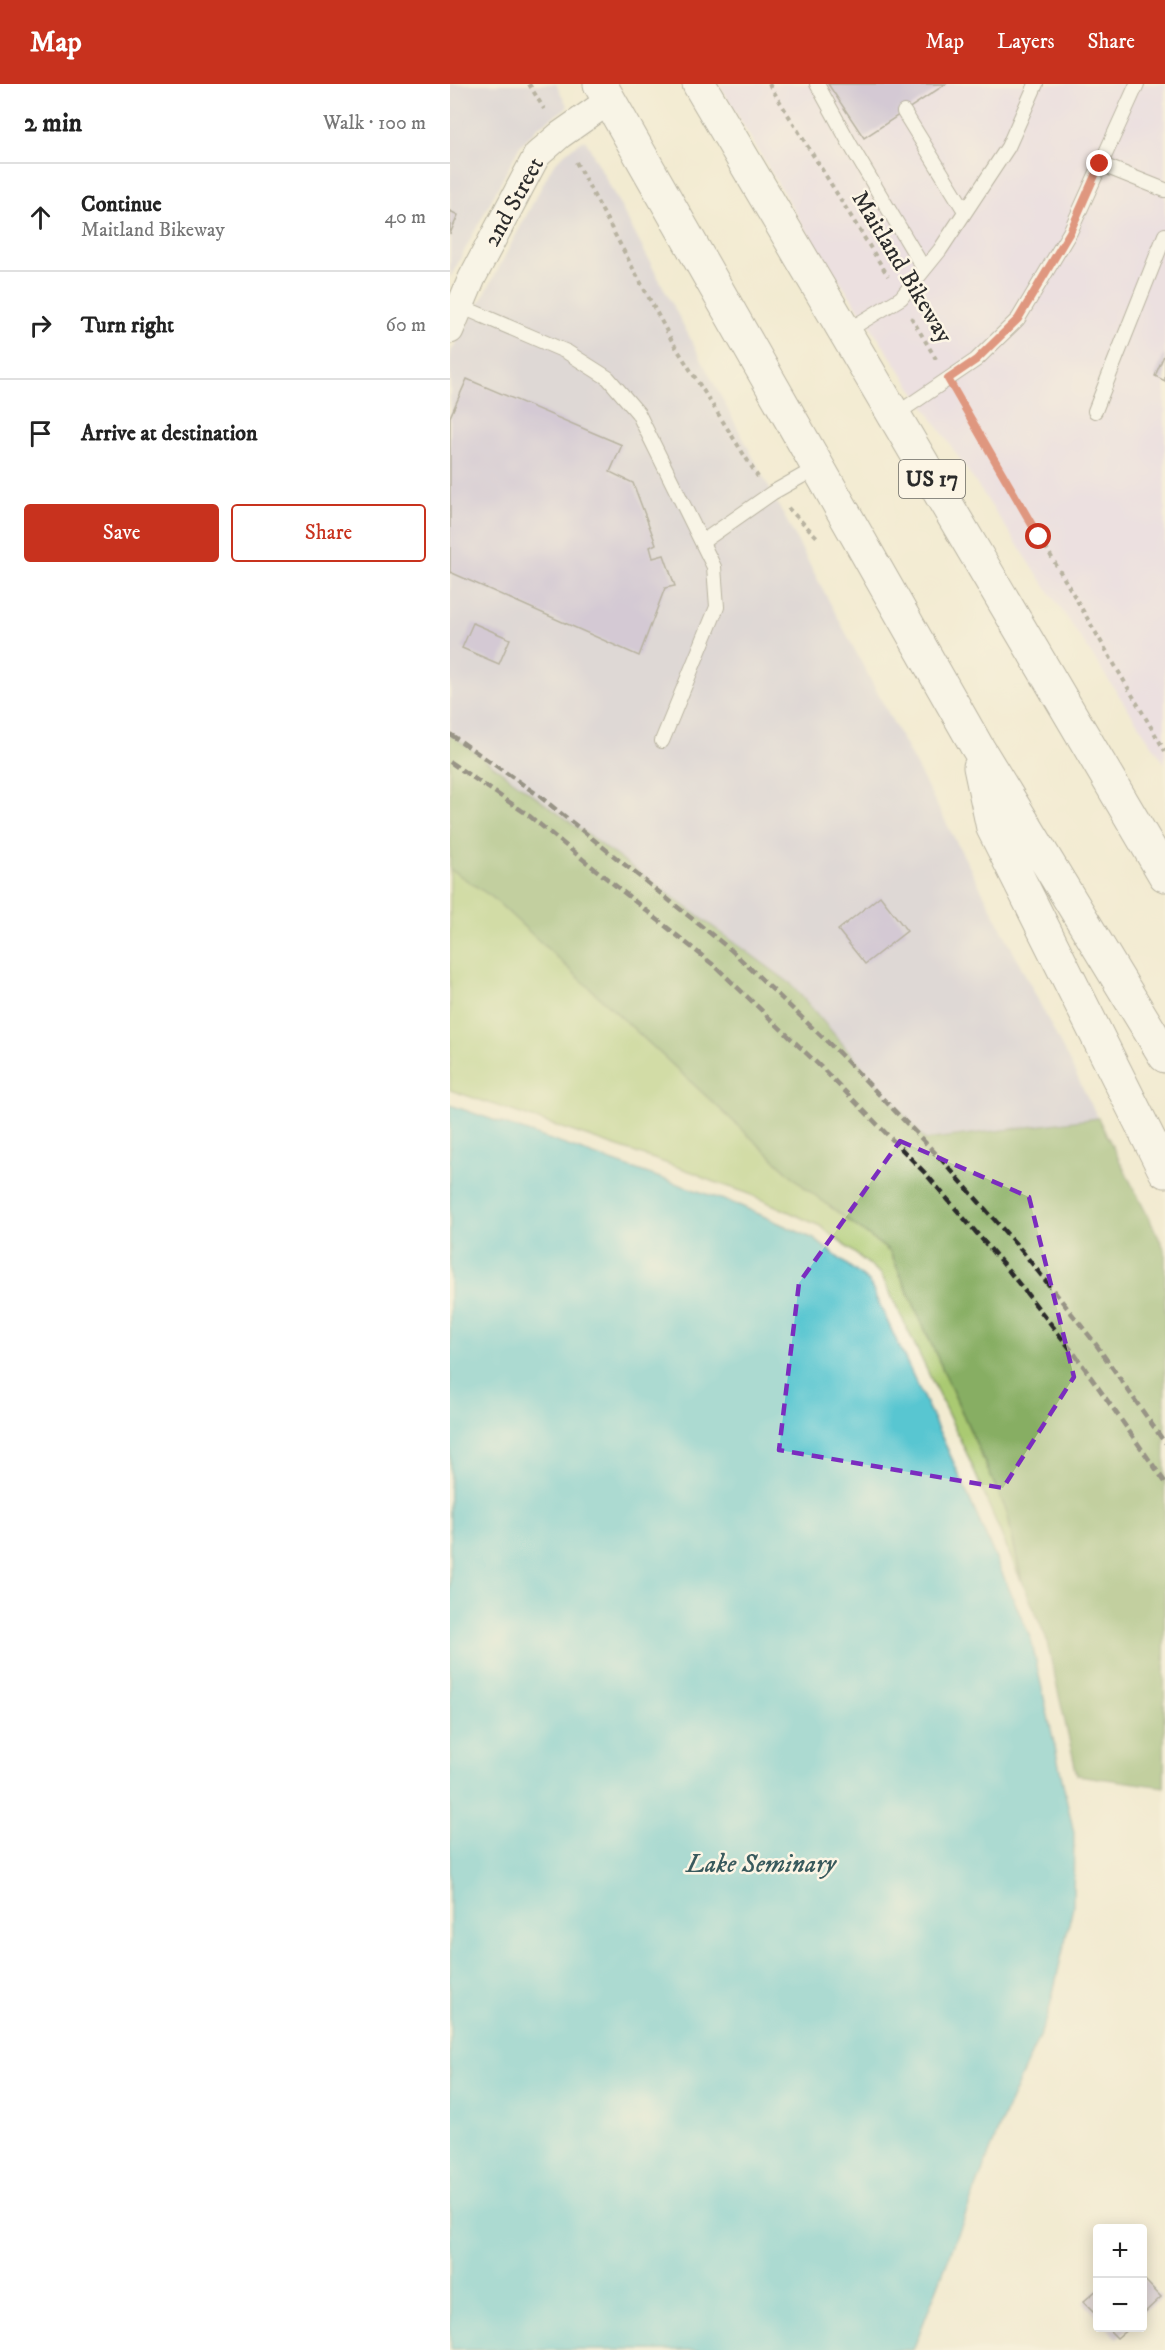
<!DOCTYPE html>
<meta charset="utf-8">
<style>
:root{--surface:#fff;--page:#f6f6f6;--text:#222;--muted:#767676;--line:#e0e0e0;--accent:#c8321e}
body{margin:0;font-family:"IM FELL DW Pica",serif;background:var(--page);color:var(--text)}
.controls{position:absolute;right:18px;bottom:18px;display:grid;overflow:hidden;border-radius:6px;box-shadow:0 3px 15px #0003}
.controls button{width:54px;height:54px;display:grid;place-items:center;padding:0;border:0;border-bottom:2px solid var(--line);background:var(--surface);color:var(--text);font:30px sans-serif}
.stop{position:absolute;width:18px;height:18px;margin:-14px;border:4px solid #c8321e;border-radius:50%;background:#fff}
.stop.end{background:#c8321e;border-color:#fff;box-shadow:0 2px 6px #0008}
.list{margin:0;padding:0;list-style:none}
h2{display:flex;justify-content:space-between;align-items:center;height:78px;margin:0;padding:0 24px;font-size:26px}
h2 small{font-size:20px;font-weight:400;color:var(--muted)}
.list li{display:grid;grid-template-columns:39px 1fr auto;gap:18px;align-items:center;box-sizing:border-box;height:108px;padding:0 24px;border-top:2px solid var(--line)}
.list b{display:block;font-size:22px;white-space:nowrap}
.list p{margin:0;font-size:20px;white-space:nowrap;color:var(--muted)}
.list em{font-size:20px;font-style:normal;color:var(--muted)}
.actions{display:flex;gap:12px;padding:18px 24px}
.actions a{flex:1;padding:14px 0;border:2px solid var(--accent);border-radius:6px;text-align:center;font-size:21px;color:var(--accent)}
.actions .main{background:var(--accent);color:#fff}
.icon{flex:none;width:33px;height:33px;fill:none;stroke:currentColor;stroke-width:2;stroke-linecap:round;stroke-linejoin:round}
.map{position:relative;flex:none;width:715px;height:2266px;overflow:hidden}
header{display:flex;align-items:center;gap:36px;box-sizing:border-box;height:84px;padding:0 30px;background:var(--accent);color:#fff}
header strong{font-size:28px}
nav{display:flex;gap:33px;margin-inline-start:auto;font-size:21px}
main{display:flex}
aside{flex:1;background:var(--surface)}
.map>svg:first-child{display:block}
.built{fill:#e4d3f1}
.industrial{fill:#c6c0d9}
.green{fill:#aaca72;stroke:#6a7a4e;stroke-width:1.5}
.forest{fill:#87ae64;stroke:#596c48;stroke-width:1.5}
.water{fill:#59c6d1;stroke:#42787e;stroke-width:1.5}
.building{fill:#afa1d7}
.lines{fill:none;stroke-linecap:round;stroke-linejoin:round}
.service-casing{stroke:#716e65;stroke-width:16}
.minor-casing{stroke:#716e65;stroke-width:29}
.primary-casing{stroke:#716e65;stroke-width:35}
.path{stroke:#716e65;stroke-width:4;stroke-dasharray:4.5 4.5;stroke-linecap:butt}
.service{stroke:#fff;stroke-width:14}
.minor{stroke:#fff;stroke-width:27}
.primary{stroke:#fff;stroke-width:33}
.rail{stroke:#2b2b2b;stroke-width:4.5;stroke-dasharray:9 4.5;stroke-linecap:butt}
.route{stroke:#c8321e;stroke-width:8}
.marked{fill:none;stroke:#7b2cbf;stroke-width:4.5;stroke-dasharray:12 8;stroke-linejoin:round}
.labels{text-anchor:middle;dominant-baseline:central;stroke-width:5;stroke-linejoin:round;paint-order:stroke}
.shield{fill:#fcf5e5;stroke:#6a6863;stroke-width:1.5}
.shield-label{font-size:22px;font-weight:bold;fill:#2b2b2b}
.street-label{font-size:24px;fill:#2b2b2b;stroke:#fcf5e5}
.water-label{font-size:26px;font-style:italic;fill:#395a5d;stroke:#fcf5e5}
</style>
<header>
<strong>Map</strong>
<nav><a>Map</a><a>Layers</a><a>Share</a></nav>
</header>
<main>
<aside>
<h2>2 min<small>Walk · 100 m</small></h2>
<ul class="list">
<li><svg class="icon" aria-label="ahead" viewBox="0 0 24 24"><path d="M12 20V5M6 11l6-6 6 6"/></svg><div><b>Continue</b><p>Maitland Bikeway</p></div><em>40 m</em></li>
<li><svg class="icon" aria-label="right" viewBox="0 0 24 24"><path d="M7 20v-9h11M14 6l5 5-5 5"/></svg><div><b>Turn right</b></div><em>60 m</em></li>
<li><svg class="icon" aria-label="arrive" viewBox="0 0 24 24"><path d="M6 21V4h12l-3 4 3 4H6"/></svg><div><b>Arrive at destination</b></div></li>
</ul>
<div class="actions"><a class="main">Save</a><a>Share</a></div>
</aside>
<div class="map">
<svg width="715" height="2266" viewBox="0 0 715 2266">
<rect width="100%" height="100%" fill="#fcf5e5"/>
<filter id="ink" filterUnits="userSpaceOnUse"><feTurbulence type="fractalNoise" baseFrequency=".0167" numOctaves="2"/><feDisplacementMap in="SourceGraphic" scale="12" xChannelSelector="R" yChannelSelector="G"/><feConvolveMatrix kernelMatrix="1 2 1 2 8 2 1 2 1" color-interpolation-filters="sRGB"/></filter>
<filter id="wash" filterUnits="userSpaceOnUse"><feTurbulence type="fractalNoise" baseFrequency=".008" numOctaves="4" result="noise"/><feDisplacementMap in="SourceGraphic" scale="24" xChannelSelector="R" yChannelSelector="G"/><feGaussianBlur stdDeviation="1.35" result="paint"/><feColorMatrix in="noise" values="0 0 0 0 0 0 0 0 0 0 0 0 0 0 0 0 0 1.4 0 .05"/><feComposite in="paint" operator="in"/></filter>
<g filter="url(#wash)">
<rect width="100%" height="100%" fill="#f2ebd1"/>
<path class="built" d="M 269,0 L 715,0 L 715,680 L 353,142 Z"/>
<path class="industrial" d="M 0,0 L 106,0 L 118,23 L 89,42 L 70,62 L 0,194 Z
M 135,55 L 546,833 L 648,1034 L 475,1056 L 341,900 L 0,650 L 0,269 L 38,204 L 103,81 L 116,68 Z"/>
<path class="green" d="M 0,785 L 42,813 L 353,1102 L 440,1168 L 557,1428 L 571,1497 L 517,1370 L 431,1190 L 370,1142 L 297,1109 L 253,1094 L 248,1090 L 0,1006 Z"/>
<path class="forest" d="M 0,650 L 341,900 L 475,1056 L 648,1034 L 715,1166 L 714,1703 L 627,1691 L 596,1554 L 572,1497 L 557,1428 L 440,1168 L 353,1102 L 42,813 L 0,785 Z"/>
<path class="water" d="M 0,1021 L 291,1122 L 364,1155 L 419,1198 L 502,1375 L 581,1555 L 624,1749 L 623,1823 L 597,1935 L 557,2024 L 463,2266 L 0,2266 Z"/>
<g id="blocks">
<path class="building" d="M 378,0 L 496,0 L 414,54 Z
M 0,127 L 8,131 L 0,150 Z
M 715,269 L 715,297 L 705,292 Z
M 17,295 L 172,361 L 160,388 L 183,399 L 206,460 L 200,463 L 203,474 L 214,471 L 225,502 L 215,504 L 189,572 L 0,488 L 0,333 Z
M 23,539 L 60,555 L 49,580 L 12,564 Z
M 430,812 L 457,847 L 415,880 L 388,846 Z
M 692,2193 L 711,2213 L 692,2231 Z
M 648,2205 L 648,2233 L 633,2218 Z
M 657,2244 L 679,2244 L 667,2254 Z"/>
</g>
</g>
<g filter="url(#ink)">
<use href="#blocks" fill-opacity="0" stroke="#716e65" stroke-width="1.5"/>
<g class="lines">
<defs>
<path id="service" d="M 367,0 L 401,62 L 474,185
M 454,28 L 515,127
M 650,80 L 715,106
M 10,222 L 117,268 L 158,294 L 188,329 L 264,483 L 267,523 L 212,657
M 395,248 L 451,214 L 490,166 L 558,63 L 586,0
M 645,327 L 715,151
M 445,331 L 526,276 L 568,235 L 620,148 L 687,0
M 252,458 L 322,409 L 368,383"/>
<path id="minor" d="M 0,246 L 22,194 L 87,71 L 110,51 L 160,16"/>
<path id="primary" d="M 150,0 L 526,661 L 715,972
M 249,0 L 715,791
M 530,683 L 543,744 L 715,1087"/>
</defs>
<use href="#service" class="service-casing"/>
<use href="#minor" class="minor-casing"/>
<use href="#primary" class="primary-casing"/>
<path class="path" d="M 79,0 L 94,25
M 319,0 L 438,192
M 126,78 L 222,257 L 308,393
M 461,233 L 486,275
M 509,315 L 715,667
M 338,424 L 369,455"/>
<use href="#service" class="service"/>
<use href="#minor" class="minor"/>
<use href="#primary" class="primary"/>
<path class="rail" d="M 0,650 L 88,711 L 281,866 L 389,969 L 492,1076 L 572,1167 L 645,1259 L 715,1359
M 0,678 L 77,730 L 266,883 L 373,985 L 475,1089 L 555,1182 L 626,1272 L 715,1398"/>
</g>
</g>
<g class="lines" filter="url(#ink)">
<path class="route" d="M 589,453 L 498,295 L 526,276 L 568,235 L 620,148 L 650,80"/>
</g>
<path d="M0 0H715V2266H0ZM 450,1057 L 579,1113 L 624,1293 L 553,1404 L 329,1366 L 349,1199 Z" fill="#f2ebd1" fill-opacity=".55" fill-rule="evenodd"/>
<path class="marked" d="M 450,1057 L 579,1113 L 624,1293 L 553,1404 L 329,1366 L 349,1199 Z"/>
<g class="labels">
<rect class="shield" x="449" y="376" width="66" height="38" rx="4.5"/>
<g class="shield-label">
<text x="482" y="395">US 17</text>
</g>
<g class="street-label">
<text transform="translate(64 118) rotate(-61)">2nd Street</text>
<text transform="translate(452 183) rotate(59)">Maitland Bikeway</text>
</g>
<g class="water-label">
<text x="311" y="1780">Lake Seminary</text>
</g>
</g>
</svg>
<div class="controls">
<button>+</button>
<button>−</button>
</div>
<div class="stop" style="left:589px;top:453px"></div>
<div class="stop end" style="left:650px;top:80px"></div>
</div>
</main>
